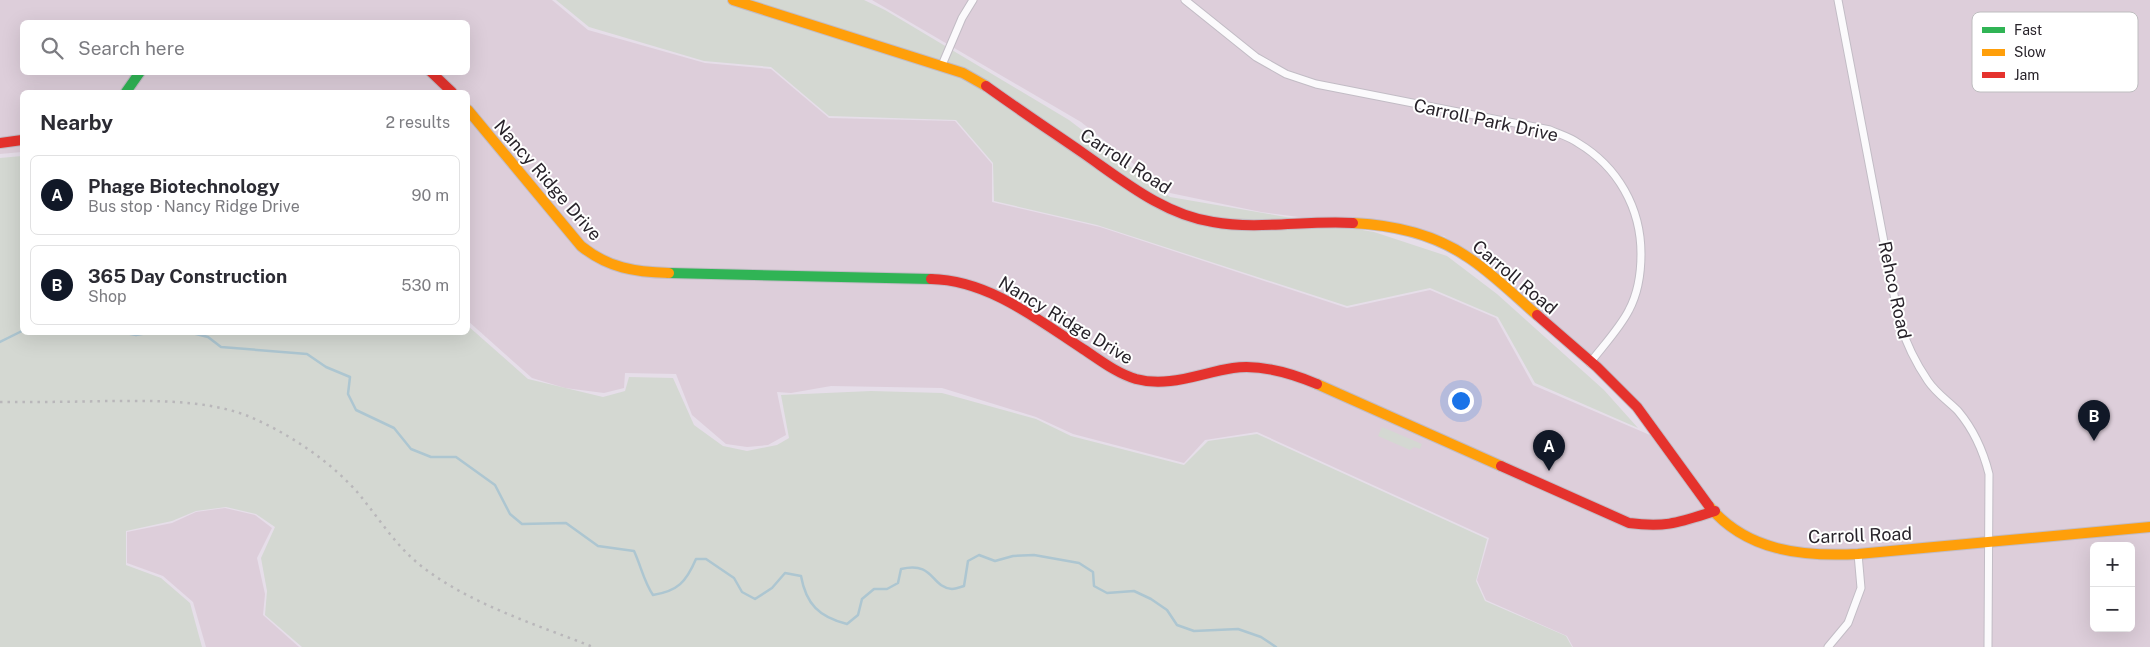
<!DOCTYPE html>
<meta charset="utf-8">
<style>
:root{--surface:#fff;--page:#f2f2f3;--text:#2b2b33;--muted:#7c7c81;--line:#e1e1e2;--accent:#111827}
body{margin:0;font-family:"Public Sans",sans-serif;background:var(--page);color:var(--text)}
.controls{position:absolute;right:15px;bottom:15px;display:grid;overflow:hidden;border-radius:8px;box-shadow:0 5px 20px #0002}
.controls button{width:45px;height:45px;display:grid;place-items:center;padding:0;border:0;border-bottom:1px solid var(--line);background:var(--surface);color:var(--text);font:25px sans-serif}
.you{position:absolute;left:1460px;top:400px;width:18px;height:18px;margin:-12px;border:4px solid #fff;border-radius:50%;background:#1a73e8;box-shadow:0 0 0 8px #1a73e833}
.badge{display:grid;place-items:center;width:32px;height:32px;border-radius:50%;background:var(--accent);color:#fff;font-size:16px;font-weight:700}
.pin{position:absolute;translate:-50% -41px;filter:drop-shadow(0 1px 2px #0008)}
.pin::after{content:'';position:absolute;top:26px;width:18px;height:15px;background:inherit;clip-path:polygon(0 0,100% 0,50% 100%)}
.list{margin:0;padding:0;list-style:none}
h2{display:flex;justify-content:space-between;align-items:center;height:65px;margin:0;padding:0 20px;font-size:21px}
h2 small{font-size:16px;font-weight:400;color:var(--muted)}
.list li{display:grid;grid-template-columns:32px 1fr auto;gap:15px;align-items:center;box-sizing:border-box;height:80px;margin:0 10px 10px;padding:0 10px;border:1px solid var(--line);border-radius:8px}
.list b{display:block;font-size:19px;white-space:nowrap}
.list p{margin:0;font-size:16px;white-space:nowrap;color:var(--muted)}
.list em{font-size:16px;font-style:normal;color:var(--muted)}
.icon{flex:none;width:28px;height:28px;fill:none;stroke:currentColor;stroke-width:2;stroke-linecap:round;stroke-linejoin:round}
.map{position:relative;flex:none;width:2150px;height:647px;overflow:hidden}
.search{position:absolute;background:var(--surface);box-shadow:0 5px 20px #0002;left:20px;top:20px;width:450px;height:55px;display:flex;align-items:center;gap:12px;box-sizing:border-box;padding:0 18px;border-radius:8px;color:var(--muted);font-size:19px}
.panel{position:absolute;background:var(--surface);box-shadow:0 5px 20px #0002;left:20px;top:90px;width:450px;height:245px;border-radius:8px}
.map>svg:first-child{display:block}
.industrial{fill:#ddceda;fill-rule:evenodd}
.green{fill:#d4d8d2}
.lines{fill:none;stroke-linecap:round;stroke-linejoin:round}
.stream{stroke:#adc6d1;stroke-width:2.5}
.street-casing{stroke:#c2bcc5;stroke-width:9}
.fast-casing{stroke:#c2bcc5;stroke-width:12}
.slow-casing{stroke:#c2bcc5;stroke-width:12}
.jam-casing{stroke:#c2bcc5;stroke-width:12}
.street{stroke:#fbfafc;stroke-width:7}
.fast{stroke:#30b455;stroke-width:10}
.slow{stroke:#ff9f0a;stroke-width:10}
.jam{stroke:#e5322d;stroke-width:10}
.rail{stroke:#b9b7ba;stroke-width:2.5;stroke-dasharray:2.5 5;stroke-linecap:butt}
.labels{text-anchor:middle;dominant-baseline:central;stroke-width:4;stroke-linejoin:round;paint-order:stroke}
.street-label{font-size:18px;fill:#28232a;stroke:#fff}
.key{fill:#fff;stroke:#bebdbf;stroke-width:1}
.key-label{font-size:14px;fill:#28232a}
</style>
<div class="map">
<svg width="2150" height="647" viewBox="0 0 2150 647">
<rect width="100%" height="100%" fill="#e6dee9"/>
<path class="industrial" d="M 0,0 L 552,0 L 588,30 L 705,63 L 771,69 L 829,118 L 955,121 L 992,164 L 992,202 L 1100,227 L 1347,308 L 1430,290 L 1496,318 L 1533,385 L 1671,444 L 1527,302 L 1444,236 L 1261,212 L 1170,193 L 1081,122 L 872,0 L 2150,0 L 2150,647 L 1573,647 L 1567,636 L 1486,600 L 1477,580 L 1489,538 L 1257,432 L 1205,440 L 1184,463 L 1073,434 L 1036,417 L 942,388 L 831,386 L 791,393 L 777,392 L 786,435 L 768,445 L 747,447 L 726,444 L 692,415 L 676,374 L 625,373 L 624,388 L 604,393 L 565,388 L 532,378 L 468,321 L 468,92 L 22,92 L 22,152 L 0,154 ZM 22,22 L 468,22 L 468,72 L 22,72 ZM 2094,546 L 2131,546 L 2131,628 L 2094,628 Z
M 225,508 L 255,515 L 272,528 L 257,558 L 265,594 L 263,615 L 299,647 L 206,647 L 193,602 L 163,576 L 127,563 L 127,532 L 172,523 L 196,512 Z"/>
<path class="green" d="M 556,0 L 864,0 L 885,10 L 1069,120 L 1170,197 L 1374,232 L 1447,256 L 1497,294 L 1604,390 L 1638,428 L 1535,383 L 1498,317 L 1430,288 L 1347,306 L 1097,225 L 994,201 L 993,163 L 956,120 L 829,116 L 771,67 L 704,61 L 589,27 Z
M 22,156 L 22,332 L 468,332 L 468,326 L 528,379 L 603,397 L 625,391 L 629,377 L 673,378 L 694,425 L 723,446 L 747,451 L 777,445 L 789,438 L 781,395 L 871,391 L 942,393 L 1036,419 L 1071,436 L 1184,465 L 1208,441 L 1257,434 L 1487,539 L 1476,581 L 1485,601 L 1566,636 L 1572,647 L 302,647 L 265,615 L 267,591 L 261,558 L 275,527 L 256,514 L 226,507 L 196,511 L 172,521 L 126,531 L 126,565 L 161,578 L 190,603 L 202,647 L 0,647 L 0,158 Z
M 1382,427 L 1422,444 L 1420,449 L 1414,447 L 1410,450 L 1378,436 Z"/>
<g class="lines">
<path class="stream" d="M 120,332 L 136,335 L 153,332
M 188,332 L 208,337 L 221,347 L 307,354 L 326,367 L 350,377 L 348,394 L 356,410 L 394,428 L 411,449 L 431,457 L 456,457 L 495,485 L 510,514 L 522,524 L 566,523 L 598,546 L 634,551 C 641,566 644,582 653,595 C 678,591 686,582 696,559 L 706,559 L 734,578 L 742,592 L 755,599 L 772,588 L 785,573 L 801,576 C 806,604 819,617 847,624 L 858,615 L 862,599 L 874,589 L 887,589 L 898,583 L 901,569 C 935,561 930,587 952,589 C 955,589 961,587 964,586 L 968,561 L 979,555 L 995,561 L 1013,556 L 1034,555 L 1079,563 L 1093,572 L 1094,586 L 1107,593 L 1134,591 L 1151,599 L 1167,610 L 1177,625 L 1194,631 L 1238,629 L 1261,637 L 1276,647
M 0,342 L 22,331"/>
<defs>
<path id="street" d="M 1185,0 L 1256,57 L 1286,74 L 1316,84 L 1550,130 C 1559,134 1570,137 1578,143 C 1618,167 1641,208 1641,254 C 1641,274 1638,293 1629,310 C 1620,328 1602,347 1590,363
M 1838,0 L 1899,321 C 1906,343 1915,362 1928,381 C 1936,393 1948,401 1958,411 C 1974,430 1983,450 1989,474 L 1988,647
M 942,65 L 962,18 L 973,0
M 1828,647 L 1848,623 L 1861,588 L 1858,554"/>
<path id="fast" d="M 126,92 L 140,72
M 669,273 L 931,279"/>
<path id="slow" d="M 733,0 L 963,73 L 986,86
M 468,110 L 581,246 C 608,268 635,272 669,273
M 1353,223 C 1393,225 1432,233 1466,256 C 1490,271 1515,296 1537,315
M 1317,384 L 1501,466
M 1709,506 C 1746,551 1803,557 1858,554 L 2150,527"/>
<path id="jam" d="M 431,72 L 452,92
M 986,86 C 1018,109 1051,131 1083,153 C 1122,180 1164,215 1213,222 C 1259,230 1307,220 1353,223
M 0,143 L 22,140
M 931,279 C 988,280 1037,319 1083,349 C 1100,360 1116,373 1136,379 C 1169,388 1200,373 1233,368 C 1262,364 1291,373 1317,384
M 1537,315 L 1597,367 L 1637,407 L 1709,506
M 1501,466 L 1629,523 C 1667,528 1680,522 1715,511"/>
</defs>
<use href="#street" class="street-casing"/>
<use href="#fast" class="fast-casing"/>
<use href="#slow" class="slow-casing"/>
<use href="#jam" class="jam-casing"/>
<use href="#street" class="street"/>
<use href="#fast" class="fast"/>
<use href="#slow" class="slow"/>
<use href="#jam" class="jam"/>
<path class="rail" d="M 0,402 C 35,402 70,402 106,401 C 152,401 204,399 248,416 C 288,433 329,460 358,493 C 378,517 395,545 420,565 C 469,604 535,624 593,647"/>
</g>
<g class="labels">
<g class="street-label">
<text transform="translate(1486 120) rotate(12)">Carroll Park Drive</text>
<text transform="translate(1126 161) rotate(33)">Carroll Road</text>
<text transform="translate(548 180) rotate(49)">Nancy Ridge Drive</text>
<text transform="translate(1515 277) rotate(40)">Carroll Road</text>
<text transform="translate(1895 290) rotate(78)">Rehco Road</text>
<text transform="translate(1066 320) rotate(31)">Nancy Ridge Drive</text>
<text transform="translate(1860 535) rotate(-2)">Carroll Road</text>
</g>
</g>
<rect x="1972" y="12" width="166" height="80" rx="8" class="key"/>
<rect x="1982" y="27" width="23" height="6" fill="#30b455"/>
<rect x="1982" y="49" width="23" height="7" fill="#ff9f0a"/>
<rect x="1982" y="72" width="23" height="6" fill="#e5322d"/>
<g class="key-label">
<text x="2014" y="35">Fast</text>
<text x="2014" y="57">Slow</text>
<text x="2014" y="80">Jam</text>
</g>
</svg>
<div class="controls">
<button>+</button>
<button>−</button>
</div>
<div class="you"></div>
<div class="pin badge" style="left:1549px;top:471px">A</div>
<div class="pin badge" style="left:2094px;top:441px">B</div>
<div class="search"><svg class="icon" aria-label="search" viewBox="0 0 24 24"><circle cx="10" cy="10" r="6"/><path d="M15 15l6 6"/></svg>Search here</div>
<section class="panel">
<h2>Nearby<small>2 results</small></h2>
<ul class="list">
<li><span class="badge">A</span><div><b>Phage Biotechnology</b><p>Bus stop · Nancy Ridge Drive</p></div><em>90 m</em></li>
<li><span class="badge">B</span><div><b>365 Day Construction</b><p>Shop</p></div><em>530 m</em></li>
</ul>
</section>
</div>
